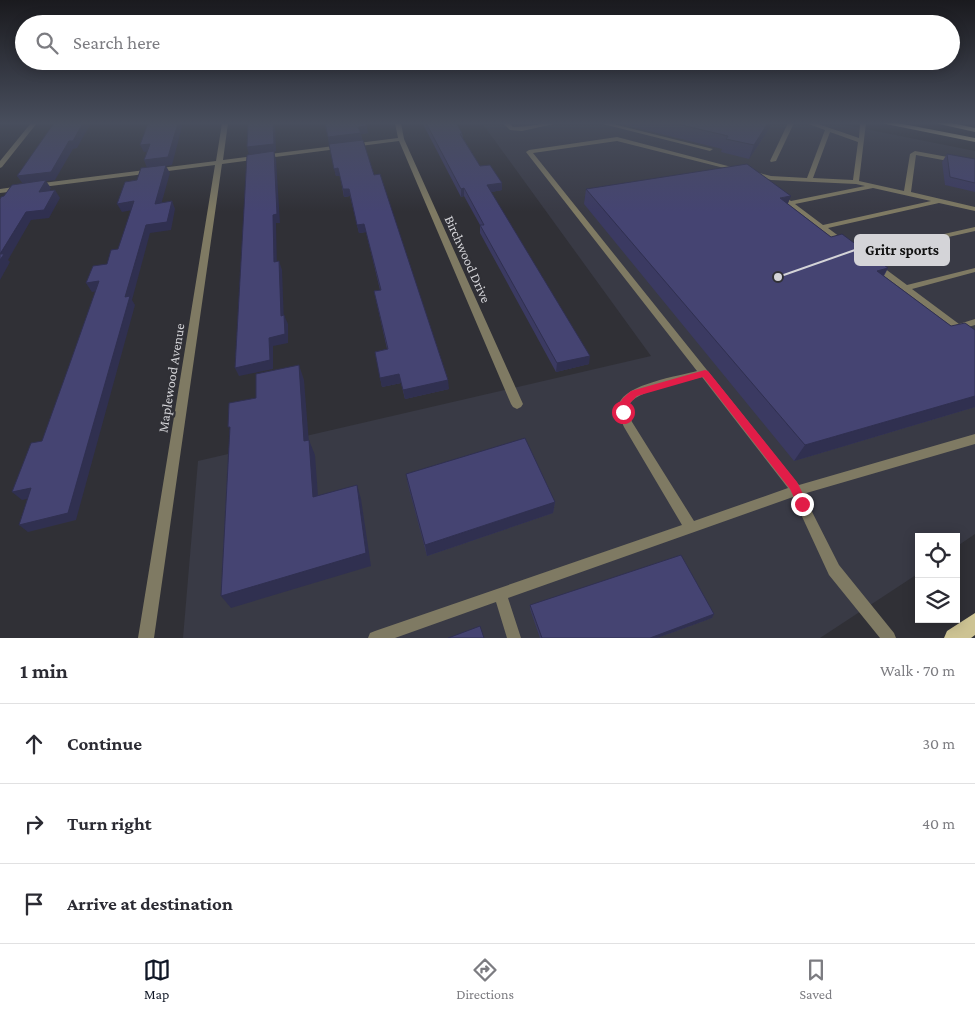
<!DOCTYPE html>
<meta charset="utf-8">
<style>
:root{--surface:#fff;--page:#f7f7f7;--text:#2b2b33;--muted:#7c7c81;--line:#e1e1e2;--accent:#111827}
body{margin:0;font-family:"Crimson Pro",serif;background:var(--page);color:var(--text)}
.controls{position:absolute;right:15px;bottom:15px;display:grid;overflow:hidden;border-radius:0px;box-shadow:0 2px 12px #0003}
.controls button{width:45px;height:45px;display:grid;place-items:center;padding:0;border:0;border-bottom:1px solid var(--line);background:var(--surface);color:var(--text);font:25px sans-serif}
.stop{position:absolute;width:15px;height:15px;margin:-11px;border:4px solid #e11d48;border-radius:50%;background:#fff}
.stop.end{background:#e11d48;border-color:#fff;box-shadow:0 1px 5px #0008}
.list{margin:0;padding:0;list-style:none}
h2{display:flex;justify-content:space-between;align-items:center;height:65px;margin:0;padding:0 20px;font-size:21px}
h2 small{font-size:16px;font-weight:400;color:var(--muted)}
.list li{display:grid;grid-template-columns:32px 1fr auto;gap:15px;align-items:center;box-sizing:border-box;height:80px;padding:0 20px;border-top:1px solid var(--line)}
.list b{display:block;font-size:19px;white-space:nowrap}
.list em{font-size:16px;font-style:normal;color:var(--muted)}
.icon{flex:none;width:28px;height:28px;fill:none;stroke:currentColor;stroke-width:2;stroke-linecap:round;stroke-linejoin:round}
.map{position:relative;flex:none;width:975px;height:638px;overflow:hidden}
.search{position:absolute;background:var(--surface);box-shadow:0 2px 12px #0003;left:15px;right:15px;top:15px;height:55px;display:flex;align-items:center;gap:12px;box-sizing:border-box;padding:0 18px;border-radius:28px;color:var(--muted);font-size:19px}
.sheet{height:305px;background:var(--surface)}
nav{display:flex;justify-content:space-around;align-items:center;box-sizing:border-box;height:70px;border-top:1px solid var(--line);background:var(--surface);font-size:14px;color:var(--muted)}
nav a{display:grid;justify-items:center;gap:2px}
nav .on{color:var(--accent)}
.map>svg:first-child{display:block}
.built{fill:#393a45}
.lines{fill:none;stroke-linecap:round;stroke-linejoin:round}
.service{fill:#7f7a63;fill-rule:evenodd}
.minor{fill:#7f7a63;fill-rule:evenodd}
.primary{fill:#cdc393;fill-rule:evenodd}
.wall{fill:#3b3a62}
.shaded-wall{fill:#303050}
.building{fill:#454472;stroke:#303050}
.route{fill:#e11d48}
.labels{text-anchor:middle;dominant-baseline:central;stroke-width:4.5;stroke-linejoin:round;paint-order:stroke}
.street-label{font-size:14px;fill:#d4d4d8;stroke:#303036}
.leader{fill:none;stroke:#d4d4d8;stroke-width:2}
.callout-dot{fill:#d4d4d8;stroke:#303036;stroke-width:2}
.callout{fill:#d4d4d8;stroke:#d4d4d8;stroke-width:2}
.callout-label{font-size:15px;text-anchor:middle;font-weight:bold;fill:#111}
</style>
<div class="map">
<svg width="975" height="638" viewBox="0 0 975 638">
<rect width="100%" height="100%" fill="#303036"/>
<path class="built" d="M 482,123 L 835,123 L 975,151 L 975,534 L 956,547 L 956,537 L 919,537 L 919,573 L 820,638 L 183,638 L 198,461 L 651,356 Z"/>
<g class="lines">
<path class="service" d="M 503,123 L 509,123 L 513,127 C 528,127 543,123 558,123 L 522,131 L 510,130 Z
M 599,123 L 609,123 L 713,149 L 710,151 Z
M 788,123 L 794,123 L 776,161 L 771,162 L 770,161 Z
M 806,123 L 815,123 L 859,138 L 860,123 L 866,123 L 859,181 L 904,191 L 910,154 L 915,151 L 975,162 L 975,166 L 916,155 L 911,192 L 975,207 L 975,211 L 939,203 L 828,228 L 848,243 L 844,245 L 841,245 L 777,196 L 778,195 L 782,195 L 791,201 L 865,186 L 856,184 L 771,180 L 749,173 L 752,171 L 771,176 L 807,178 L 825,130 ZM 830,132 L 858,142 L 853,180 L 813,178 ZM 873,188 L 931,201 L 823,225 L 795,204 Z
M 617,137 L 743,170 L 740,172 L 617,141 L 533,153 L 799,485 L 975,434 L 975,444 L 803,494 L 839,565 L 894,633 L 896,638 L 880,638 L 829,575 L 793,497 L 508,598 L 521,638 L 507,638 L 496,602 L 395,638 L 368,638 L 370,633 L 375,631 L 682,525 L 624,427 C 621,420 617,412 619,404 C 625,384 679,376 697,371 L 526,152 L 529,150 ZM 702,377 L 788,488 L 694,521 L 632,422 C 630,417 627,412 629,406 C 632,391 688,381 702,377 Z
M 975,227 L 975,231 L 860,257 L 856,255 L 860,253 Z
M 874,265 L 880,265 L 907,285 L 975,268 L 975,272 L 912,289 L 959,324 L 975,319 L 975,325 L 965,328 L 975,335 L 975,343 L 972,342 L 874,269 L 873,267 Z"/>
<path class="minor" d="M 31,123 L 37,123 L 2,167 L 0,168 L 0,161 Z
M 222,123 L 228,123 L 223,160 L 398,138 L 395,123 L 401,123 L 404,139 L 523,404 L 521,407 L 517,409 L 513,407 L 511,404 L 399,141 L 222,164 L 154,638 L 138,638 L 215,165 L 35,188 L 31,186 L 35,184 L 216,161 Z
M 21,186 L 25,188 L 24,190 L 0,193 L 0,189 Z"/>
<path class="primary" d="M 881,123 L 898,123 L 975,138 L 975,142 Z
M 935,123 L 952,123 L 975,128 L 975,132 Z
M 975,613 L 975,635 L 971,638 L 944,638 L 947,631 Z"/>
</g>
<path class="wall" d="M 325,123 L 368,133 L 361,134 L 362,140 L 449,389 L 405,399 L 401,383 L 382,387 L 375,352 L 387,349 L 374,291 L 380,290 L 366,232 L 359,233 L 350,196 L 344,197 L 340,176 L 336,176 Z
M 424,123 L 456,123 L 462,133 L 463,138 L 480,166 L 502,183 L 502,190 L 491,192 L 589,364 L 556,372 L 480,233 L 480,225 L 464,196 L 461,197 L 424,126 Z
M 616,123 L 771,123 L 770,127 L 749,159 L 721,152 L 722,149 Z
M 947,154 L 975,159 L 975,192 L 945,185 L 942,162 Z
M 586,189 L 788,204 L 831,237 L 888,268 L 884,276 L 951,326 L 975,330 L 975,407 L 794,461 L 584,204 Z
M 406,474 L 555,502 L 553,513 L 427,556 L 408,485 Z
M 530,605 L 714,614 L 712,618 L 657,638 L 540,638 L 530,609 Z"/>
<path class="shaded-wall" d="M 83,123 L 91,123 L 77,148 L 73,149 L 55,180 L 46,181 L 51,188 L 44,200 L 23,184 L 17,176 L 69,141 Z
M 178,123 L 183,123 L 172,165 L 166,166 L 170,173 L 159,212 L 155,204 L 147,168 L 144,160 Z
M 273,123 L 275,123 L 276,151 L 274,152 L 276,159 L 280,223 L 276,223 L 277,271 L 274,262 L 247,147 Z
M 768,123 L 771,123 L 770,127 L 749,159 L 754,145 Z
M 367,126 L 368,133 L 361,134 L 362,141 L 329,145 L 328,137 L 358,127 Z
M 150,144 L 153,151 L 144,152 L 140,145 Z
M 338,168 L 340,176 L 336,176 L 334,169 Z
M 502,183 L 502,190 L 487,193 L 487,185 Z
M 464,188 L 464,196 L 461,197 L 461,189 Z
M 343,189 L 349,189 L 350,196 L 344,197 Z
M 55,190 L 60,198 L 49,218 L 31,220 L 8,260 L 10,262 L 0,280 L 0,254 L 26,212 Z
M 791,196 L 785,211 L 780,198 Z
M 134,201 L 138,209 L 122,212 L 117,204 Z
M 172,201 L 175,209 L 171,230 L 150,233 L 132,300 L 135,305 L 76,520 L 28,532 L 19,525 L 125,297 L 146,225 Z
M 364,224 L 366,232 L 359,233 L 357,225 Z
M 279,261 L 282,270 L 284,324 L 281,316 Z
M 888,268 L 878,284 L 877,271 Z
M 99,281 L 104,290 L 92,292 L 86,283 Z
M 284,315 L 288,324 L 288,343 L 273,346 L 273,369 L 239,376 L 235,368 L 269,338 Z
M 590,356 L 589,364 L 556,372 L 557,363 Z
M 299,365 L 304,380 L 310,456 L 304,441 Z
M 399,374 L 401,383 L 382,387 L 380,378 Z
M 448,380 L 449,389 L 405,399 L 403,390 Z
M 975,396 L 975,407 L 794,461 L 805,445 Z
M 309,440 L 315,455 L 319,510 L 313,497 Z
M 357,485 L 361,499 L 371,566 L 231,608 L 221,596 Z
M 31,488 L 40,496 L 22,500 L 12,492 Z
M 555,502 L 553,513 L 427,556 L 425,545 Z
M 714,614 L 712,618 L 657,638 L 650,638 Z"/>
<path class="building" d="M 54,123 L 83,123 L 73,141 L 69,141 L 51,172 L 17,176 Z
M 148,123 L 178,123 L 168,157 L 144,160 L 150,144 L 140,145 Z
M 248,123 L 273,123 L 274,144 L 247,147 Z
M 325,123 L 366,123 L 367,126 L 358,127 L 361,133 L 328,137 Z
M 426,123 L 456,123 L 462,133 L 460,134 L 480,166 L 490,165 L 502,183 L 487,185 L 590,356 L 557,363 L 480,225 L 484,225 L 464,188 L 461,189 Z
M 673,123 L 768,123 L 754,145 L 726,139 L 728,136 Z
M 363,140 L 374,175 L 380,174 L 448,380 L 403,390 L 399,374 L 380,378 L 375,352 L 388,349 L 374,291 L 381,290 L 364,224 L 357,225 L 349,189 L 343,189 L 338,168 L 334,169 L 329,144 Z
M 274,151 L 277,214 L 273,215 L 274,262 L 279,261 L 281,316 L 284,315 L 285,334 L 269,338 L 270,360 L 235,368 L 247,155 Z
M 947,154 L 975,159 L 975,183 L 950,177 Z
M 747,164 L 791,196 L 780,198 L 831,237 L 842,234 L 888,268 L 877,271 L 951,326 L 965,323 L 975,330 L 975,396 L 805,445 L 586,189 Z
M 166,165 L 155,204 L 172,201 L 167,222 L 146,225 L 125,297 L 130,296 L 68,513 L 19,525 L 31,488 L 12,492 L 31,443 L 42,441 L 70,363 L 99,281 L 86,283 L 93,266 L 107,264 L 111,250 L 118,249 L 134,201 L 117,204 L 125,182 L 137,180 L 141,168 Z
M 46,180 L 39,192 L 55,190 L 44,210 L 26,212 L 0,254 L 4,254 L 0,260 L 0,199 L 1,197 L 4,196 L 12,185 Z
M 299,365 L 304,441 L 309,440 L 313,497 L 357,485 L 366,553 L 221,596 L 230,427 L 228,427 L 229,403 L 256,398 L 256,374 Z
M 525,438 L 555,502 L 425,545 L 406,474 Z
M 681,555 L 714,614 L 650,638 L 542,638 L 530,605 Z
M 480,626 L 484,638 L 448,638 Z"/>
<linearGradient id="sky" x2="0" y2="1"><stop stop-color="#1a1a1e"/><stop offset="0.58" stop-color="#484e5d"/><stop offset="1" stop-color="#484e5d" stop-opacity="0"/></linearGradient>
<rect width="975" height="212" fill="url(#sky)"/>
<path class="route" d="M 705,370 L 708,371 L 797,482 L 808,504 L 806,508 L 802,510 L 799,508 L 790,489 L 703,377 L 637,396 L 630,403 L 626,415 L 620,415 L 618,412 L 622,399 L 631,391 Z"/>
<g class="labels">
<g class="street-label">
<text transform="translate(468 259) rotate(66)">Birchwood Drive</text>
<text transform="translate(171 378) rotate(-81)">Maplewood Avenue</text>
</g>
</g>
<path class="leader" d="M778 277L855 250"/>
<circle class="callout-dot" cx="778" cy="277" r="5"/>
<rect class="callout" x="855" y="235" width="94" height="30" rx="5"/>
<g class="callout-label">
<text x="902" y="255">Gritr sports</text>
</g>
</svg>
<div class="controls">
<button><svg class="icon" aria-label="locate" viewBox="0 0 24 24"><circle cx="12" cy="12" r="6"/><path d="M12 2v4M12 18v4M2 12h4M18 12h4"/></svg></button>
<button><svg class="icon" aria-label="layers" viewBox="0 0 24 24"><path d="M12 4l9 5-9 5-9-5zM3 14l9 5 9-5"/></svg></button>
</div>
<div class="stop" style="left:623px;top:412px"></div>
<div class="stop end" style="left:802px;top:504px"></div>
<div class="search"><svg class="icon" aria-label="search" viewBox="0 0 24 24"><circle cx="10" cy="10" r="6"/><path d="M15 15l6 6"/></svg>Search here</div>
</div>
<section class="sheet">
<h2>1 min<small>Walk · 70 m</small></h2>
<ul class="list">
<li><svg class="icon" aria-label="ahead" viewBox="0 0 24 24"><path d="M12 20V5M6 11l6-6 6 6"/></svg><div><b>Continue</b></div><em>30 m</em></li>
<li><svg class="icon" aria-label="right" viewBox="0 0 24 24"><path d="M7 20v-9h11M14 6l5 5-5 5"/></svg><div><b>Turn right</b></div><em>40 m</em></li>
<li><svg class="icon" aria-label="arrive" viewBox="0 0 24 24"><path d="M6 21V4h12l-3 4 3 4H6"/></svg><div><b>Arrive at destination</b></div></li>
</ul>
</section>
<nav>
<a class="on"><svg class="icon" aria-label="map" viewBox="0 0 24 24"><path d="M3 6l6-2 6 2 6-2v14l-6 2-6-2-6 2zM9 4v14M15 6v14"/></svg>Map</a>
<a><svg class="icon" aria-label="directions" viewBox="0 0 24 24"><path d="M12 3l9 9-9 9-9-9zM9 14v-3h6M13 9l2 2-2 2"/></svg>Directions</a>
<a><svg class="icon" aria-label="saved" viewBox="0 0 24 24"><path d="M7 4h10v16l-5-4-5 4z"/></svg>Saved</a>
</nav>
